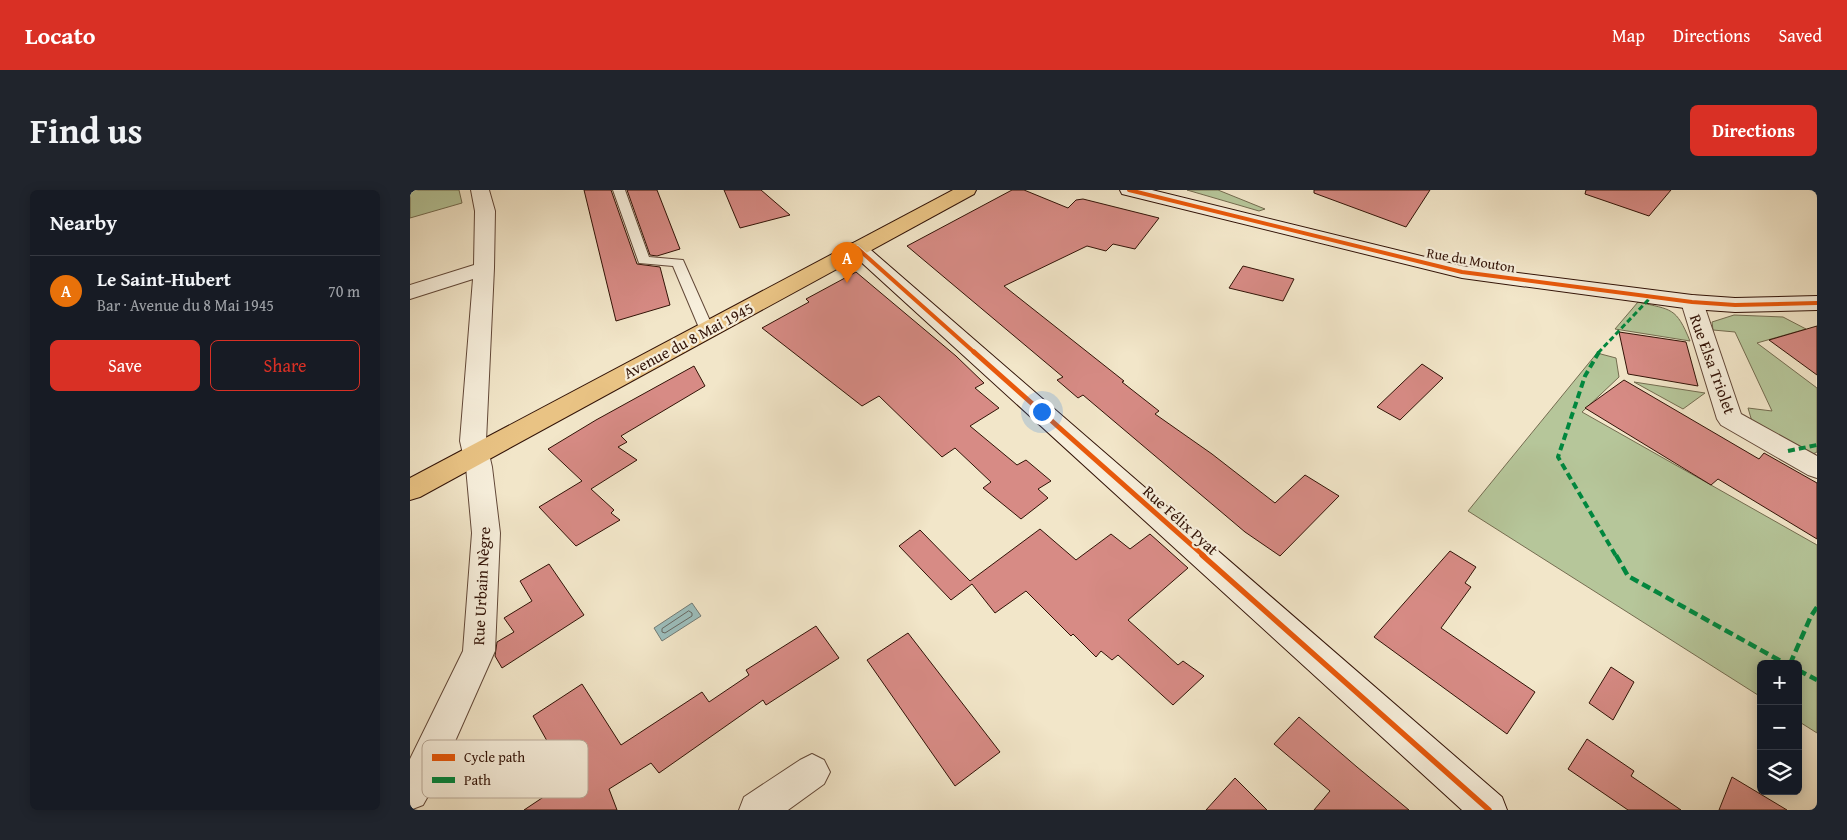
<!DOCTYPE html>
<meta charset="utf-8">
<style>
:root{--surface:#171b24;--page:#20242c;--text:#f1f3f6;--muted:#9ea1a6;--line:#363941;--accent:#d93025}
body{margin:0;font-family:"Gentium Book Plus",serif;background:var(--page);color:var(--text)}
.controls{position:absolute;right:15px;bottom:15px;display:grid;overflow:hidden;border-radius:8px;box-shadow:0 2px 12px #0003}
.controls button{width:45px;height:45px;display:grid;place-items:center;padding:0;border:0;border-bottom:1px solid var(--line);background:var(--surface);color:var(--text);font:25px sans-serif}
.you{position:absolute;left:631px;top:221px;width:18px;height:18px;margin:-12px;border:4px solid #fff;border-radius:50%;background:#1a73e8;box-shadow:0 0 0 8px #1a73e833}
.badge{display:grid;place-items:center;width:32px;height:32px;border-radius:50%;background:var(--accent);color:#fff;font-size:16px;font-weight:700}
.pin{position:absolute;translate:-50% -41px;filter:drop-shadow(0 1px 2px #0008)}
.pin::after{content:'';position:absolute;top:26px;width:18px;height:15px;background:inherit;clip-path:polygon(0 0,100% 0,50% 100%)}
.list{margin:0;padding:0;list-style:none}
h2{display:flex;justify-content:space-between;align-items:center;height:65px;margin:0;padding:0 20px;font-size:21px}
h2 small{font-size:16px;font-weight:400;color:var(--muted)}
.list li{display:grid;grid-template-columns:32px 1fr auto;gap:15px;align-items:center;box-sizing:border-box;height:70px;padding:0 20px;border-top:1px solid var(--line)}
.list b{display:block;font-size:19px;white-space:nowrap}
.list p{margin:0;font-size:16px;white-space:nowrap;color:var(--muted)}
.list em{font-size:16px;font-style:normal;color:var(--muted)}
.actions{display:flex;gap:10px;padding:15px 20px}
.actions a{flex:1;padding:11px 0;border:1px solid var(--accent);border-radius:8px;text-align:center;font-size:18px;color:var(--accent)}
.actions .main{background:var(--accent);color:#fff}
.icon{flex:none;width:28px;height:28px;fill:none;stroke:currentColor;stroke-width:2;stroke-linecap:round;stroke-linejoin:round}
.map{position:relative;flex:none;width:1407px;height:620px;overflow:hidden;border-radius:8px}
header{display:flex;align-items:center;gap:30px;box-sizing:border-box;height:70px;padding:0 25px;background:var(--accent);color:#fff}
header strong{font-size:24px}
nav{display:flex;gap:28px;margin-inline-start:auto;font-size:18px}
.intro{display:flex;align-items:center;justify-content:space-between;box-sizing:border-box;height:120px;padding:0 30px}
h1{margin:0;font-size:35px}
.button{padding:12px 22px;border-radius:8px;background:var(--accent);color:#fff;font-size:18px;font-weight:700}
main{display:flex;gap:30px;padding:0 30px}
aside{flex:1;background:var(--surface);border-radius:8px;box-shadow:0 2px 12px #0003}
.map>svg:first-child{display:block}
.green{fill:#b6c69a;stroke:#746c50}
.water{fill:#9cbebc;stroke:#727a74}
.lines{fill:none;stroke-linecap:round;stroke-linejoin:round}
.shore{stroke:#676862;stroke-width:1}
.building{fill:#d78b85;stroke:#321307}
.lane-casing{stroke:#624838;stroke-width:2}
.street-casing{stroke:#624838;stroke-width:2}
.secondary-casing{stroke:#321307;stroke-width:2}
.primary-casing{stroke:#321307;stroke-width:2}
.lane{fill:#f7efdc;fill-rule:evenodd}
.street{fill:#f7efdc;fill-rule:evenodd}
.secondary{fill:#f7efdc;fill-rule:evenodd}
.primary{fill:#e9c384;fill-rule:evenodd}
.quiet-far2{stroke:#00873e;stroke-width:3;stroke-dasharray:5.5 3;stroke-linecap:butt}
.quiet-far1{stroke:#00873e;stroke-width:4;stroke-dasharray:7 4;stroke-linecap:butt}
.quiet{stroke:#00873e;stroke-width:4.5;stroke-dasharray:9 4.5;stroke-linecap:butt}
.cycleway-far2-casing{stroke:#f7efdc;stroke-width:6}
.cycleway-far1-casing{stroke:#f7efdc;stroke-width:8}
.cycleway-casing{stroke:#f7efdc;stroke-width:9}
.cycleway-far2{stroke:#e8590c;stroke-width:4}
.cycleway-far1{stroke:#e8590c;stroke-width:5}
.cycleway{stroke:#e8590c;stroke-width:5.5}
.labels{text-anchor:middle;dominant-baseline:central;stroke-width:4.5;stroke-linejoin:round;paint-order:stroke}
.far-street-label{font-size:14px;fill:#321307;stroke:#f7efdc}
.street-label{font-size:16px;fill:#321307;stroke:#f7efdc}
.key{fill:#f7efdc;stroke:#bcad9c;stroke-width:1}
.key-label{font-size:14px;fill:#321307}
</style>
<header>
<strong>Locato</strong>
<nav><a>Map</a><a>Directions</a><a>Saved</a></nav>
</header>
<div class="intro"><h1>Find us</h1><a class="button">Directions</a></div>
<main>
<aside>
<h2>Nearby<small></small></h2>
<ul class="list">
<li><span class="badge" style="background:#e8710a">A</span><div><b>Le Saint-Hubert</b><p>Bar · Avenue du 8 Mai 1945</p></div><em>70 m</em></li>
</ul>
<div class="actions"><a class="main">Save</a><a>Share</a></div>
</aside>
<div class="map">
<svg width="1407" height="620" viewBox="0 0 1407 620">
<rect width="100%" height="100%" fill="#f2e6c9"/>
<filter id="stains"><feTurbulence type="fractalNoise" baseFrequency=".004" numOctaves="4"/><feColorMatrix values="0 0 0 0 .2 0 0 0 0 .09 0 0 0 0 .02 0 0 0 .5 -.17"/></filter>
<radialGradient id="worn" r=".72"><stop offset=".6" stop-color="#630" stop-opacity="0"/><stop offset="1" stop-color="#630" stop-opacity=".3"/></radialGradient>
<path class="green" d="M 0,0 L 49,0 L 52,13 L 0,28 Z
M 777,0 L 808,0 L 855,19 L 849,21 Z
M 1228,112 C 1262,120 1266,117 1280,151 L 1205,139 Z
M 1324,125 L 1373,127 L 1396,139 L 1347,153 L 1407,198 L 1407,262 L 1397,267 L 1343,235 L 1338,218 L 1362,221 L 1325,142 L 1303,140 L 1302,132 Z
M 1187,163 L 1206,168 L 1209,187 L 1172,222 L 1407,355 L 1407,543 L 1388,531 L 1388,474 L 1351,474 L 1351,507 L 1058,321 Z
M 1224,192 L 1295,203 L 1273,219 Z"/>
<path class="water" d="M 282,413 L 291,426 L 252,451 L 244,438 Z"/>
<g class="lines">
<path class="shore" d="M 279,421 L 282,423 L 282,426 L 255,443 L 252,442 L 252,439 Z"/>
</g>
<path class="building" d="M 174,0 L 201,0 L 227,74 L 250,77 L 260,115 L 206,131 Z
M 217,0 L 247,0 L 270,59 L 247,66 L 240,65 Z
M 314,0 L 351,0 L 380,25 L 330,38 Z
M 602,0 L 614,0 L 658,18 L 666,10 L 673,9 L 749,28 L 725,59 L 703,54 L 696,61 L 677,56 L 594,96 L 714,191 L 712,192 L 749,221 L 745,224 L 802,264 L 865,313 L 895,285 L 929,306 L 870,366 L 835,342 L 673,205 L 668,208 L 647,190 L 653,187 L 497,56 Z
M 904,0 L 1020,0 L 996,37 L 904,3 Z
M 1176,0 L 1261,0 L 1239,26 L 1175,4 Z
M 833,76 L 884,89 L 873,111 L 819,98 Z
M 446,82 L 546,166 L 574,193 L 565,198 L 589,218 L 560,236 L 607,275 L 616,270 L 641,291 L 628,299 L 638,308 L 611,329 L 573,298 L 581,292 L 545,258 L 532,267 L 469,206 L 452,216 L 352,138 L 399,112 L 396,109 Z
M 1407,136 L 1407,185 L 1359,150 Z
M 1209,142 L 1276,152 L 1288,196 L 1218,184 Z
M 1012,174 L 1033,188 L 990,230 L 967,217 Z
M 284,176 L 295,196 L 211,246 L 217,252 L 208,257 L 227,270 L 181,299 L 204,320 L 201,323 L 210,330 L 166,356 L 129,317 L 172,291 L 138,259 L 186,230 Z
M 1214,190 L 1349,269 L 1354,263 L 1407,293 L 1407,349 L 1308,289 L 1301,295 L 1175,218 Z
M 630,339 L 666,370 L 701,344 L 720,359 L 740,344 L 778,378 L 718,430 L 768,475 L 773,471 L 794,486 L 763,515 L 708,465 L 702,470 L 691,461 L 686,467 L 663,444 L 661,446 L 616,401 L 585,423 L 562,394 L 541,410 L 489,356 L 510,340 L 560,391 Z
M 1040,361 L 1066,377 L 1055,393 L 1061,397 L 1031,438 L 1125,502 L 1097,544 L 964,447 Z
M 139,374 L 174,425 L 92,478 L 85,466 L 87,452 L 104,442 L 94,428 L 122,411 L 110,391 Z
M 406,436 L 429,468 L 356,515 L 353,510 L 249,583 L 241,573 L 199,599 L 207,620 L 114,620 L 159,590 L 123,526 L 172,494 L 211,555 L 292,502 L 299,512 L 339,485 L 336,480 Z
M 498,443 L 590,562 L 545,596 L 457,470 Z
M 1201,477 L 1224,492 L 1203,530 L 1179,513 Z
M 889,527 L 947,577 L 999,620 L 904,620 L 920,601 L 864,554 Z
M 1177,549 L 1224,581 L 1221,586 L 1271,620 L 1218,620 L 1158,579 Z
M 1322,587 L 1377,620 L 1309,620 Z
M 825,588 L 857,620 L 796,620 Z"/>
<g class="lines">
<defs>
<path id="lane" d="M 203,0 L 215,0 L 239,67 L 273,70 L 304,140 L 302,143 L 292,143 L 290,140 L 263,76 L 229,73 Z"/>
<path id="street" d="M 61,0 L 79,0 L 85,21 L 84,78 L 76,251 L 82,277 L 90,343 L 85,461 L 31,583 L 13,615 L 0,620 L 0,569 L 53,461 L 62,343 L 56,277 L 50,251 L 63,89 L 0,109 L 0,95 L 64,75 L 65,21 Z
M 1282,105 L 1290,107 L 1293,112 L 1331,224 L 1407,266 L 1407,288 L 1398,285 L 1311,235 L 1307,229 L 1271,112 L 1274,107 Z
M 402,564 L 414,570 L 420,582 L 414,594 L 378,620 L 329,620 L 334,607 L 390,570 Z"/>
<path id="secondary" d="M 710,0 L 742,0 L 1052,76 L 1282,105 L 1325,108 L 1407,106 L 1407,120 L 1325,122 L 1282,119 L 1052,88 L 712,4 Z
M 447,52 L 454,54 L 1092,607 L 1097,620 L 1052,620 L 440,62 L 437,58 L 440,54 Z"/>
<path id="primary" d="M 543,0 L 566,0 L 564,4 L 10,307 L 0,310 L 0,288 Z"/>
</defs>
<use href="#lane" class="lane-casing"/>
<use href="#street" class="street-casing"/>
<use href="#secondary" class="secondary-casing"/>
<use href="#primary" class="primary-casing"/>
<use href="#lane" class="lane"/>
<use href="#street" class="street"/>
<use href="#secondary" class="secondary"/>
<use href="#primary" class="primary"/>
<path class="quiet-far2" d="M 1188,163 L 1241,107"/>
<path class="quiet-far1" d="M 1189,162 L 1175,186 L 1148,267 L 1206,366
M 1378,261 L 1407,255"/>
<path class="quiet" d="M 1206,365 L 1218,386 L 1376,474
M 1380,474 L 1401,426 L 1407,417
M 1388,480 L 1407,490"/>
<defs>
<path id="cycleway-far2" d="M 719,0 L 1052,82 L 1282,112 L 1325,115 L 1407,113
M 447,58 L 565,163"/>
<path id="cycleway-far1" d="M 564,162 L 794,366"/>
<path id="cycleway" d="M 792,365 L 1079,620"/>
</defs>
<use href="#cycleway-far2" class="cycleway-far2-casing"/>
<use href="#cycleway-far1" class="cycleway-far1-casing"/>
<use href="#cycleway" class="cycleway-casing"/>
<use href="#cycleway-far2" class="cycleway-far2"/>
<use href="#cycleway-far1" class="cycleway-far1"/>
<use href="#cycleway" class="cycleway"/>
</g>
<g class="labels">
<g class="far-street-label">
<text transform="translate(1061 70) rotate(10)">Rue du Mouton</text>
</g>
<g class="street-label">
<text transform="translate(278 150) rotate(-28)">Avenue du 8 Mai 1945</text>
<text transform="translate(1303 174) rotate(70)">Rue Elsa Triolet</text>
<text transform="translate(771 330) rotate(42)">Rue Félix Pyat</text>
<text transform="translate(71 396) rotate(-87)">Rue Urbain Nègre</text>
</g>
</g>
<rect x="12" y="550" width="166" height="58" rx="8" class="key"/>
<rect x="22" y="564" width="23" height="7" fill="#e8590c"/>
<rect x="22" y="587" width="23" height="6" fill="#00873e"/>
<g class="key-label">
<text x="54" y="572">Cycle path</text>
<text x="54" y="595">Path</text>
</g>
<rect width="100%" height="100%" filter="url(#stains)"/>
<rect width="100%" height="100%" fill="url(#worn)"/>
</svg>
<div class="controls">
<button>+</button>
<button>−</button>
<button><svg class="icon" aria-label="layers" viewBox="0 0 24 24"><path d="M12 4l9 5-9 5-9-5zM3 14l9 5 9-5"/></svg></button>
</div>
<div class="you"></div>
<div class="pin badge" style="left:437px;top:93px;background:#e8710a">A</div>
</div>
</main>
